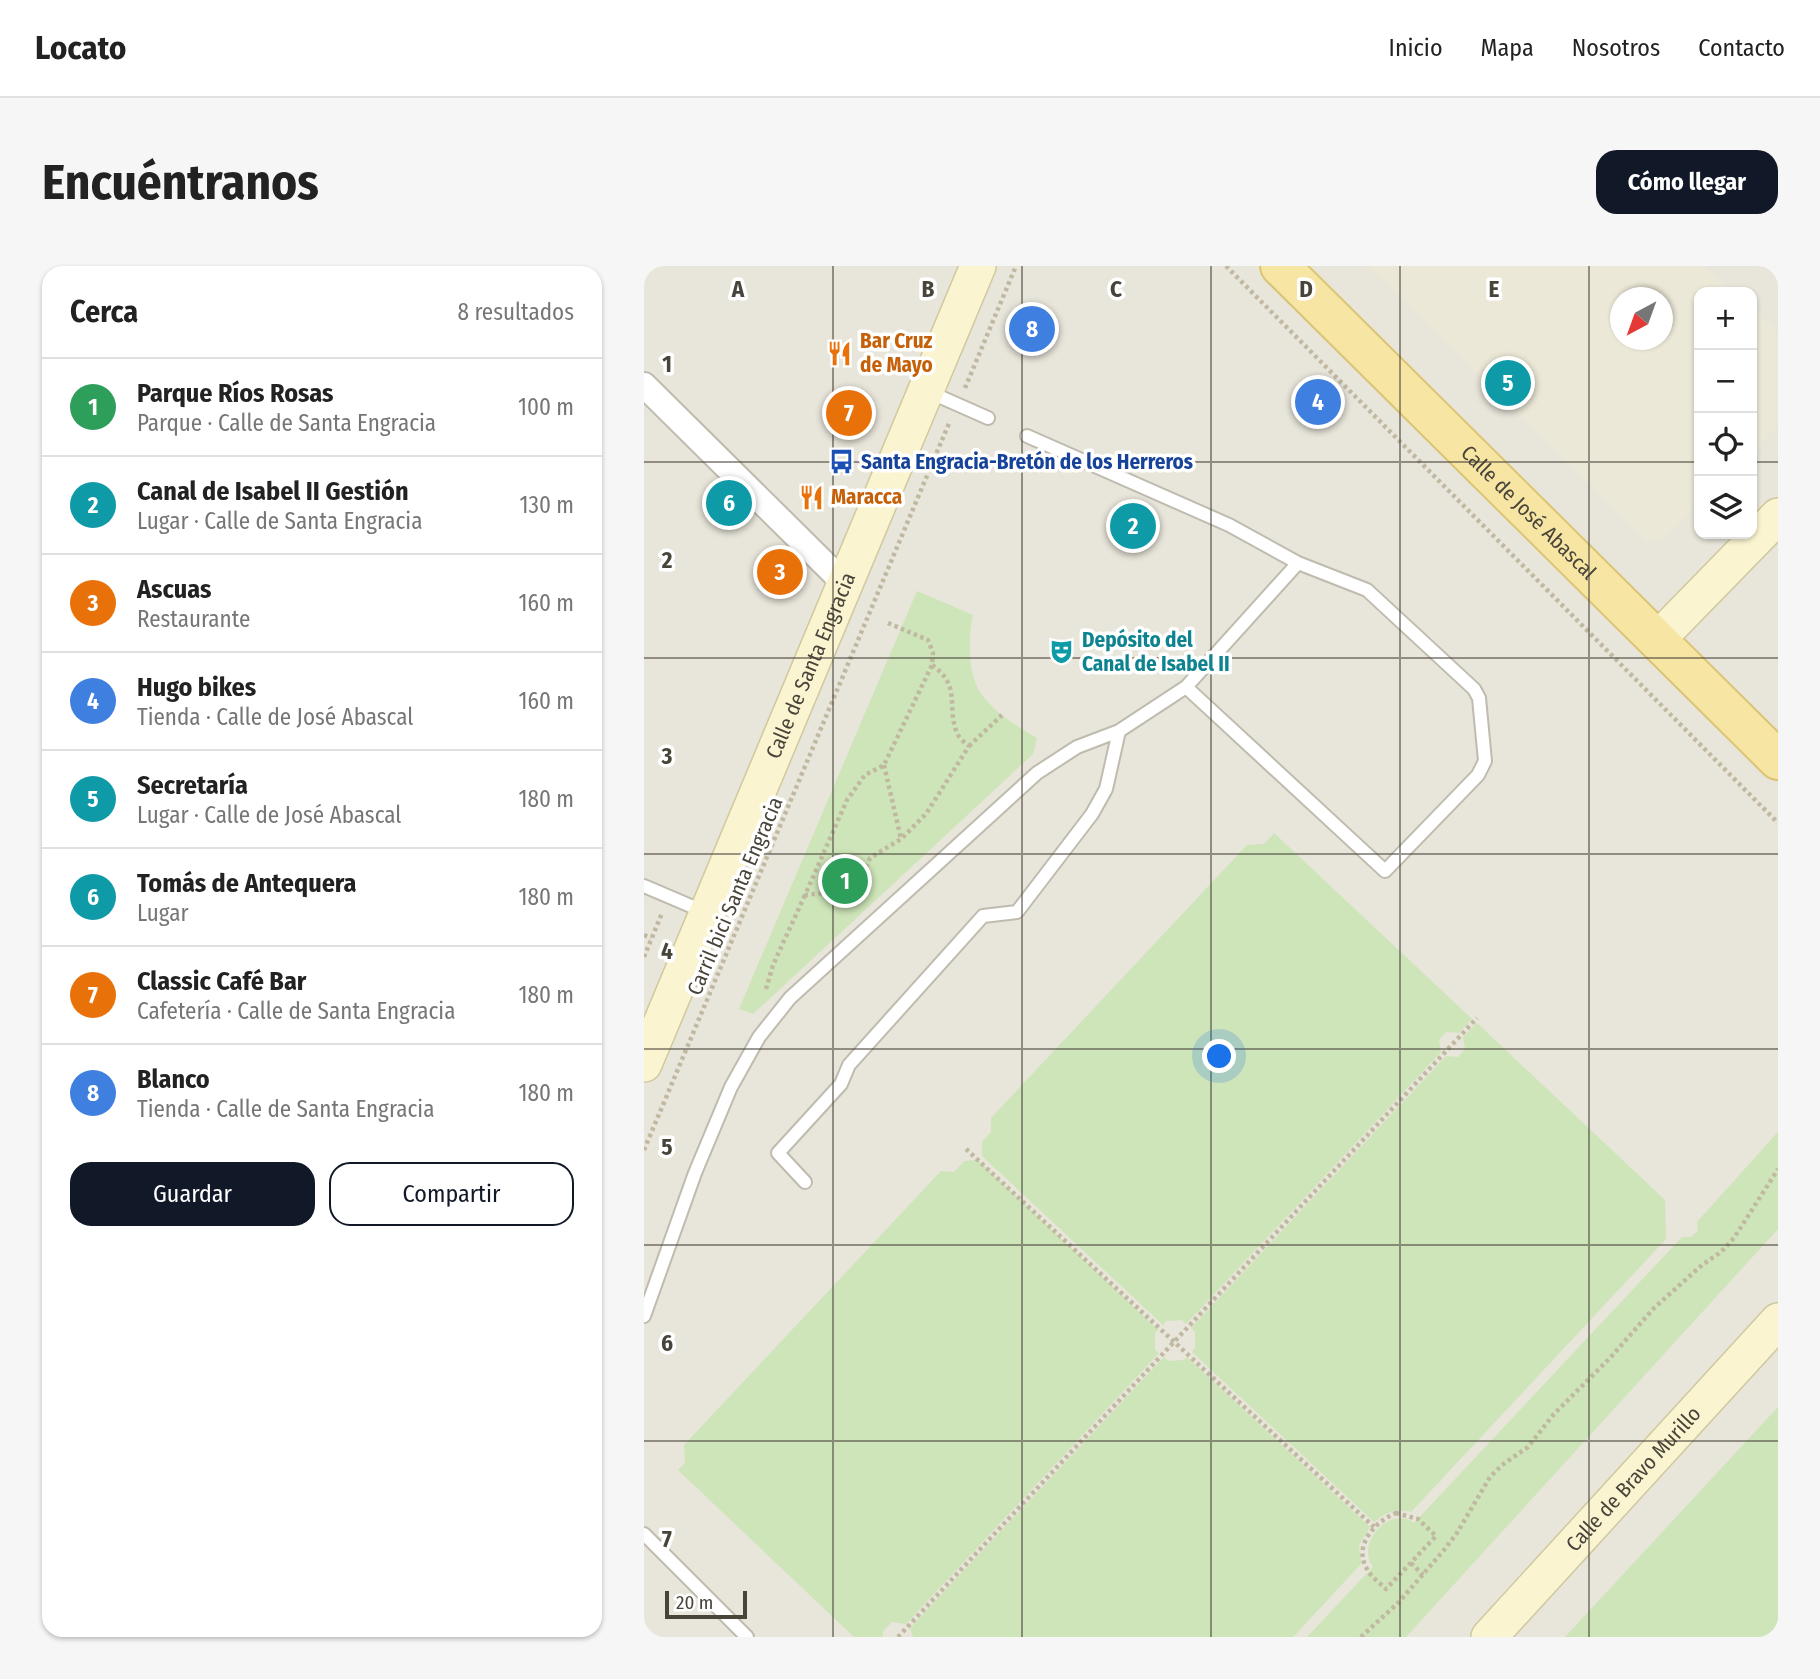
<!DOCTYPE html>
<html lang="es">
<meta charset="utf-8">
<style>
:root{--surface:#fff;--page:#f6f6f6;--text:#222;--muted:#767676;--line:#e0e0e0;--accent:#111827}
body{margin:0;font-family:"Fira Sans Condensed",sans-serif;background:var(--page);color:var(--text)}
.controls{position:absolute;right:21px;top:21px;display:grid;overflow:hidden;border-radius:14px;box-shadow:0 2px 5px #0004}
.controls button{width:63px;height:63px;display:grid;place-items:center;padding:0;border:0;border-bottom:2px solid var(--line);background:var(--surface);color:var(--text);font:35px sans-serif}
.compass{position:absolute;left:966px;top:21px;width:63px;height:63px;border-radius:50%;background:var(--surface);box-shadow:0 2px 5px #0004;rotate:221deg}
.scale{position:absolute;left:21px;bottom:18px;width:82px;box-sizing:border-box;padding-left:7px;border:4px solid #48443a;border-top:0;font-size:19px;line-height:24px;white-space:nowrap;color:#48443a;-webkit-text-stroke:5px #fff;paint-order:stroke}
.you{position:absolute;left:576px;top:791px;width:24px;height:24px;margin:-18px;border:5px solid #fff;border-radius:50%;background:#1a73e8;box-shadow:0 0 0 10px #1a73e833}
.badge{display:grid;place-items:center;width:46px;height:46px;border-radius:50%;background:var(--accent);color:#fff;font-size:23px;font-weight:700}
.pin{position:absolute;translate:-50% -50%;border:4px solid #fff;box-shadow:0 2px 7px #0006}
.list{margin:0;padding:0;list-style:none}
h2{display:flex;justify-content:space-between;align-items:center;height:91px;margin:0;padding:0 28px;font-size:30px}
h2 small{font-size:23px;font-weight:400;color:var(--muted)}
.list li{display:grid;grid-template-columns:46px 1fr auto;gap:21px;align-items:center;box-sizing:border-box;height:98px;padding:0 28px;border-top:2px solid var(--line)}
.list b{display:block;font-size:26px;white-space:nowrap}
.list p{margin:0;font-size:23px;white-space:nowrap;color:var(--muted)}
.list em{font-size:23px;font-style:normal;color:var(--muted)}
.actions{display:flex;gap:14px;padding:21px 28px}
.actions a{flex:1;padding:16px 0;border:2px solid var(--accent);border-radius:21px;text-align:center;font-size:24px;color:var(--accent)}
.actions .main{background:var(--accent);color:#fff}
.icon{flex:none;width:38px;height:38px;fill:none;stroke:currentColor;stroke-width:2;stroke-linecap:round;stroke-linejoin:round}
.map{position:relative;flex:none;width:1134px;height:1371px;overflow:hidden;border-radius:21px}
header{display:flex;align-items:center;gap:42px;box-sizing:border-box;height:98px;padding:0 35px;background:var(--surface);border-bottom:2px solid var(--line)}
header strong{font-size:33px}
nav{display:flex;gap:38px;margin-inline-start:auto;font-size:24px}
.intro{display:flex;align-items:center;justify-content:space-between;box-sizing:border-box;height:168px;padding:0 42px}
h1{margin:0;font-size:49px}
.button{padding:18px 32px;border-radius:21px;background:var(--accent);color:#fff;font-size:24px;font-weight:700}
main{display:flex;gap:42px;padding:0 42px}
aside{flex:1;background:var(--surface);border-radius:21px;box-shadow:0 2px 5px #0004}
.map>svg:first-child{display:block}
.residential{fill:#e8e5da;fill-rule:evenodd}
.education{fill:#ece8d7;fill-rule:evenodd}
.green{fill:#cde5b8}
.lines{fill:none;stroke-linecap:round;stroke-linejoin:round}
.lane-casing{stroke:#bfbbaf;stroke-width:16}
.street-casing{stroke:#bfbbaf;stroke-width:28}
.secondary-casing{stroke:#d0c89f;stroke-width:38}
.primary-casing{stroke:#dbc473;stroke-width:42}
.path{stroke:#c0b8a1;stroke-width:4.5;stroke-dasharray:3.5 3.5;stroke-linecap:butt}
.lane{stroke:#fff;stroke-width:12}
.street{stroke:#fff;stroke-width:24}
.secondary{stroke:#faf4d0;stroke-width:35}
.primary{stroke:#f6e5a3;stroke-width:38}
.grid{fill:none;stroke:#48443a;stroke-width:2;stroke-opacity:0.55}
.labels{text-anchor:middle;dominant-baseline:central;stroke-width:7;stroke-linejoin:round;paint-order:stroke}
.food-label{font-size:21px;font-weight:bold;fill:#c56008;stroke:#fff;text-anchor:start}
.transit-label{font-size:21px;font-weight:bold;fill:#164399;stroke:#fff;text-anchor:start}
.street-label{font-size:21px;fill:#48443a;stroke:#fff}
.culture-label{font-size:21px;font-weight:bold;fill:#0d838f;stroke:#fff;text-anchor:start}
.grid-label{font-size:23px;text-anchor:middle;font-weight:bold;fill:#48443a;stroke:#fff;stroke-width:7;stroke-linejoin:round;paint-order:stroke}
</style>
<header>
<strong>Locato</strong>
<nav><a>Inicio</a><a>Mapa</a><a>Nosotros</a><a>Contacto</a></nav>
</header>
<div class="intro"><h1>Encuéntranos</h1><a class="button">Cómo llegar</a></div>
<main>
<aside>
<h2>Cerca<small>8 resultados</small></h2>
<ul class="list">
<li><span class="badge" style="background:#2e9e5b">1</span><div><b>Parque Ríos Rosas</b><p>Parque · Calle de Santa Engracia</p></div><em>100 m</em></li>
<li><span class="badge" style="background:#0f9aa8">2</span><div><b>Canal de Isabel II Gestión</b><p>Lugar · Calle de Santa Engracia</p></div><em>130 m</em></li>
<li><span class="badge" style="background:#e8710a">3</span><div><b>Ascuas</b><p>Restaurante</p></div><em>160 m</em></li>
<li><span class="badge" style="background:#3f7fe0">4</span><div><b>Hugo bikes</b><p>Tienda · Calle de José Abascal</p></div><em>160 m</em></li>
<li><span class="badge" style="background:#0f9aa8">5</span><div><b>Secretaría</b><p>Lugar · Calle de José Abascal</p></div><em>180 m</em></li>
<li><span class="badge" style="background:#0f9aa8">6</span><div><b>Tomás de Antequera</b><p>Lugar</p></div><em>180 m</em></li>
<li><span class="badge" style="background:#e8710a">7</span><div><b>Classic Café Bar</b><p>Cafetería · Calle de Santa Engracia</p></div><em>180 m</em></li>
<li><span class="badge" style="background:#3f7fe0">8</span><div><b>Blanco</b><p>Tienda · Calle de Santa Engracia</p></div><em>180 m</em></li>
</ul>
<div class="actions"><a class="main">Guardar</a><a>Compartir</a></div>
</aside>
<div class="map">
<svg width="1134" height="1371" viewBox="0 0 1134 1371">
<rect width="100%" height="100%" fill="#f4f2ec"/>
<path class="residential" d="M 0,0 L 1134,0 L 1134,1371 L 0,1371 ZM 1055,26 L 1108,26 L 1108,268 L 1055,268 ZM 976,32 L 1018,32 L 1018,74 L 976,74 Z"/>
<path class="education" d="M 724,0 L 1060,0 L 1088,26 L 1055,26 L 1055,238 L 1019,274 L 1003,275 ZM 976,32 L 1018,32 L 1018,74 L 976,74 Z
M 1108,43 L 1134,65 L 1134,160 L 1108,186 Z"/>
<path class="green" d="M 273,325 L 329,349 C 324,372 323,409 338,429 C 351,447 374,461 393,472 L 389,488 L 109,748 L 95,743 Z
M 630,567 L 828,753 L 815,767 L 802,766 L 795,774 L 797,786 L 542,1058 L 538,1054 L 522,1055 L 519,1059 L 338,890 L 338,876 L 347,866 L 347,852 L 603,579 L 620,578 Z
M 833,757 L 1021,934 L 1022,973 L 767,1246 C 752,1242 742,1246 730,1256 L 548,1086 L 551,1082 L 551,1066 L 547,1062 L 802,790 L 814,791 L 821,783 L 819,771 Z
M 1134,866 L 1134,963 L 762,1371 L 663,1371 L 729,1301 C 711,1277 746,1239 770,1257 L 1038,971 L 1047,971 L 1054,965 L 1053,956 Z
M 334,894 L 514,1064 L 511,1067 L 511,1083 L 515,1087 L 262,1358 L 248,1356 L 239,1365 L 239,1371 L 210,1371 L 34,1204 L 41,1197 L 40,1179 L 297,905 L 310,906 L 320,895 Z
M 520,1091 L 524,1095 L 540,1094 L 543,1091 L 726,1261 L 715,1279 L 717,1298 L 649,1371 L 269,1371 L 266,1362 Z
M 1134,1141 L 1134,1371 L 921,1371 Z"/>
<g class="lines">
<defs>
<path id="lane" d="M 283,125 L 344,152
M 383,170 L 585,259 L 654,297 L 723,324 L 830,423 L 835,432 L 841,495 L 834,509 L 741,605 L 542,421 L 654,297
M 0,620 L 61,646
M 161,916 L 134,887 L 197,818 L 205,799 L 339,650 L 373,646 L 448,548 L 462,523 L 475,465
M 0,1050 L 51,907 L 87,821 L 115,771 L 146,732 L 393,507 L 433,481 L 475,465 L 542,421
M 0,1268 L 103,1371"/>
<path id="street" d="M 0,119 L 201,318"/>
<g id="secondary">
<path d="M 1014,373 L 1134,250"/>
<path id="s1" d="M 0,798 L 334,0"/>
<path id="s2" d="M 845,1371 L 1134,1055"/>
</g>
<g id="primary">
<path id="s3" d="M 636,0 L 1134,494"/>
</g>
</defs>
<use href="#lane" class="lane-casing"/>
<use href="#street" class="street-casing"/>
<use href="#secondary" class="secondary-casing"/>
<use href="#primary" class="primary-casing"/>
<path class="path" d="M 582,0 L 1134,557
M 321,122 L 372,0
M 244,357 L 284,374 L 289,387 L 288,399 L 240,499 L 221,509 L 203,534 L 161,629 L 180,627 L 212,612 L 220,606 L 226,592 L 257,573 L 282,548 L 325,480 C 321,477 315,472 313,467 C 302,441 318,420 288,399
M 325,480 L 358,449
M 240,499 L 257,573
M 0,669 L 7,672
M 0,691 L 18,647
M 122,723 L 129,699 L 161,629
M 322,883 L 730,1261
M 0,884 L 306,155
M 752,1247 L 774,1253 L 792,1270 L 742,1323 C 736,1317 727,1311 723,1303 C 709,1280 730,1256 752,1247 Z
M 767,1297 L 779,1309
M 254,1371 L 833,752
M 717,1371 L 755,1336 L 800,1284 L 813,1267 L 846,1211 L 858,1199 L 884,1181 L 910,1148 L 966,1092 L 1010,1042 L 1058,999 L 1077,986 L 1090,972 L 1134,903"/>
<use href="#lane" class="lane"/>
<use href="#street" class="street"/>
<use href="#secondary" class="secondary"/>
<use href="#primary" class="primary"/>
</g>
<path class="grid" d="M 189,0 L 189,1371M 378,0 L 378,1371M 567,0 L 567,1371M 756,0 L 756,1371M 945,0 L 945,1371M 0,196 L 1055,196M 1108,196 L 1134,196M 0,392 L 1134,392M 0,588 L 1134,588M 0,783 L 1134,783M 0,979 L 1134,979M 0,1175 L 1134,1175"/>
<defs>
<symbol id="restaurant-bare" viewBox="-9 -9 18 18"><path d="M-5-6h1v4h1v-4h1v4h1v-4h1v5L-1.5 .5V6h-2V.5L-5-1ZM5-6V6H3V1.5H1.5Q1.5-4 5-6Z" fill="#e8710a" stroke="#fff" stroke-width="2.5" paint-order="stroke"/></symbol>
<symbol id="bus-bare" viewBox="-9 -9 18 18"><path d="M-5-6H5V4H4V6H2V4H-2V6H-4V4H-5ZM-3.5-4V0h7V-4ZM-3.5 1.2v1.5H-2V1.2ZM2 1.2v1.5H3.5V1.2Z" fill="#1a4fb4" stroke="#fff" stroke-width="2.5" paint-order="stroke"/></symbol>
<symbol id="theatre-bare" viewBox="-9 -9 18 18"><path d="M-5-5.5Q0-4 5-5.5V0Q5 5 0 6Q-5 5-5 0ZM-3.3-2.5H-1v1.5H-3.3ZM1-2.5H3.3v1.5H1ZM-2.8 1Q0 5.5 2.8 1Z" fill="#0f9aa8" stroke="#fff" stroke-width="2.5" paint-order="stroke"/></symbol>
</defs>
<g fill-rule="evenodd">
<use href="#restaurant-bare" x="178" y="70" width="35" height="35"/>
<use href="#bus-bare" x="180" y="178" width="35" height="35"/>
<use href="#restaurant-bare" x="150" y="214" width="35" height="35"/>
<use href="#theatre-bare" x="400" y="368" width="35" height="35"/>
</g>
<g class="labels">
<g class="food-label">
<text x="216" y="75">Bar Cruz<tspan x="216" dy="24">de Mayo</tspan></text>
<text x="187" y="231">Maracca</text>
</g>
<g class="transit-label">
<text x="217" y="196">Santa Engracia-Bretón de los Herreros</text>
</g>
<g class="street-label">
<text stroke="none"><textPath href="#s3" startOffset="350">Calle de José Abascal</textPath></text>
<text stroke="none"><textPath href="#s1" startOffset="432">Calle de Santa Engracia</textPath></text>
<text transform="translate(91 630) rotate(-67)">Carril bici Santa Engracia</text>
<text stroke="none"><textPath href="#s2" startOffset="214">Calle de Bravo Murillo</textPath></text>
</g>
<g class="culture-label">
<text x="438" y="374">Depósito del<tspan x="438" dy="24">Canal de Isabel II</tspan></text>
</g>
</g>
<g class="grid-label">
<text x="94" y="31">A</text>
<text x="284" y="31">B</text>
<text x="472" y="31">C</text>
<text x="662" y="31">D</text>
<text x="850" y="31">E</text>
<text x="23" y="106">1</text>
<text x="23" y="302">2</text>
<text x="23" y="498">3</text>
<text x="23" y="693">4</text>
<text x="23" y="889">5</text>
<text x="23" y="1085">6</text>
<text x="23" y="1281">7</text>
</g>
</svg>
<div class="controls">
<button>+</button>
<button>−</button>
<button><svg class="icon" aria-label="locate" viewBox="0 0 24 24"><circle cx="12" cy="12" r="6"/><path d="M12 2v4M12 18v4M2 12h4M18 12h4"/></svg></button>
<button><svg class="icon" aria-label="layers" viewBox="0 0 24 24"><path d="M12 4l9 5-9 5-9-5zM3 14l9 5 9-5"/></svg></button>
</div>
<svg class="compass" viewBox="-18 -18 36 36"><path d="M0-13l5 13h-10z" fill="#e53935"/><path d="M0 13l5-13h-10z" fill="#767676"/></svg>
<div class="scale">20 m</div>
<div class="you"></div>
<div class="pin badge" style="left:201px;top:615px;background:#2e9e5b">1</div>
<div class="pin badge" style="left:489px;top:260px;background:#0f9aa8">2</div>
<div class="pin badge" style="left:136px;top:306px;background:#e8710a">3</div>
<div class="pin badge" style="left:674px;top:136px;background:#3f7fe0">4</div>
<div class="pin badge" style="left:864px;top:117px;background:#0f9aa8">5</div>
<div class="pin badge" style="left:85px;top:237px;background:#0f9aa8">6</div>
<div class="pin badge" style="left:205px;top:147px;background:#e8710a">7</div>
<div class="pin badge" style="left:388px;top:63px;background:#3f7fe0">8</div>
</div>
</main>
